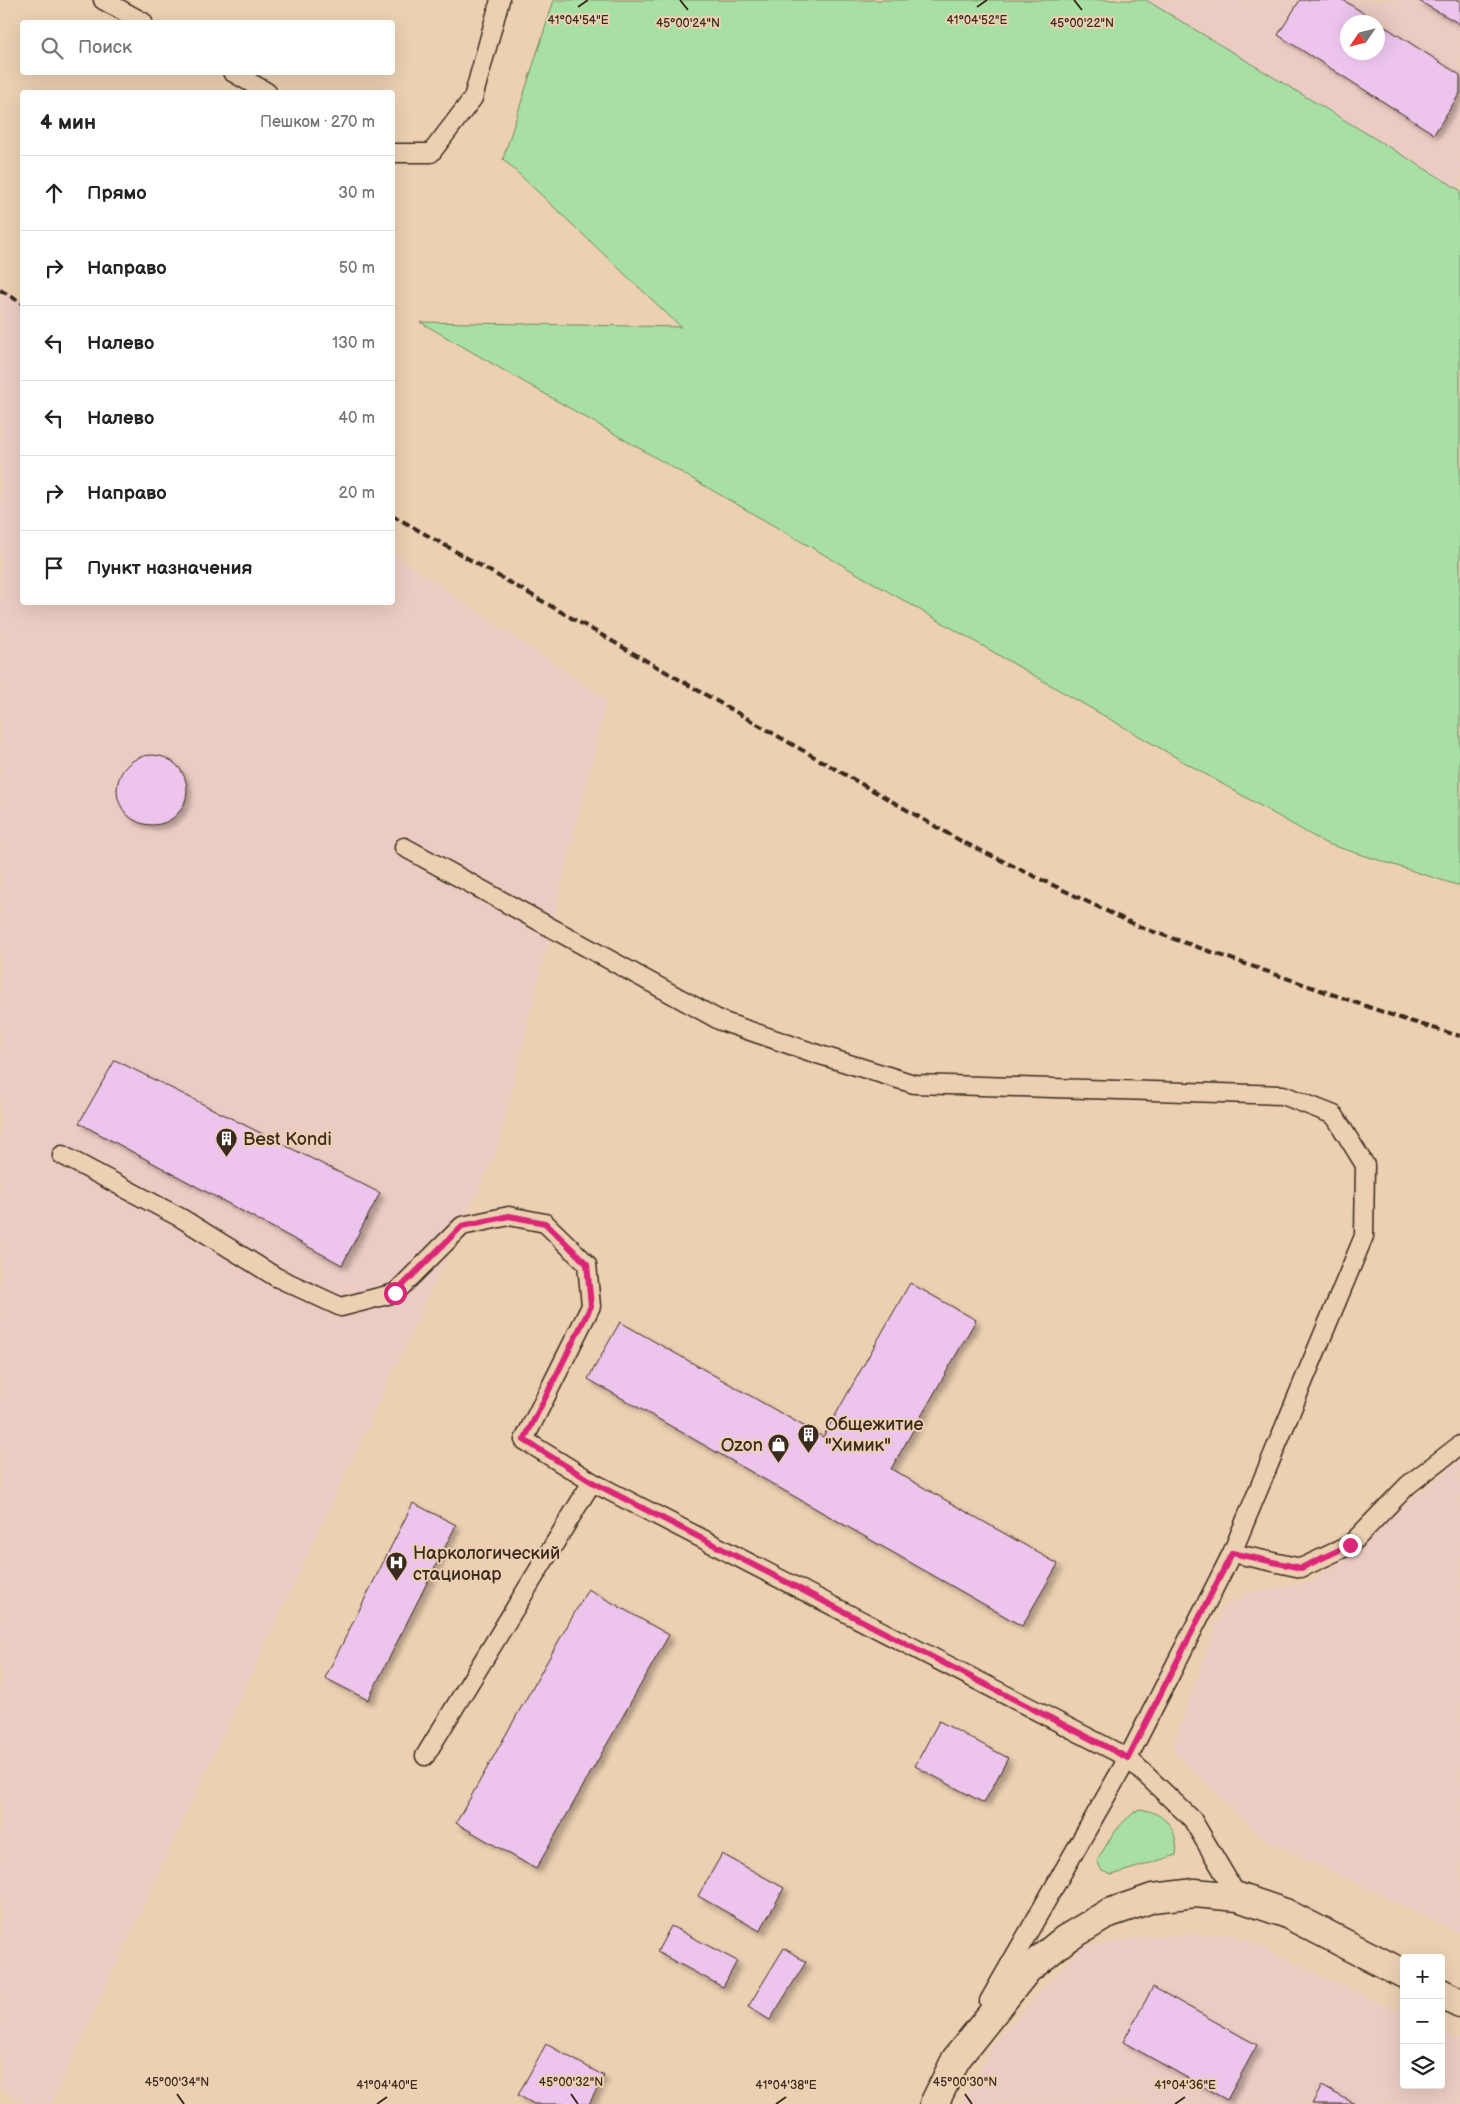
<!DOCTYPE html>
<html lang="ru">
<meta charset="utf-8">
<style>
:root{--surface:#fff;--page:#f2f2f2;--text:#222;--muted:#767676;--line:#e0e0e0}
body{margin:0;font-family:"Balsamiq Sans",sans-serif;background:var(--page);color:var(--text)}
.controls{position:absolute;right:15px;bottom:15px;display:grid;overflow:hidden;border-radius:5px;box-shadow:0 5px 20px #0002}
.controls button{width:45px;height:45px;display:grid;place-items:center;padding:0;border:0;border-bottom:1px solid var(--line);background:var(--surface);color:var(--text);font:25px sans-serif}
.compass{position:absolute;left:1340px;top:15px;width:45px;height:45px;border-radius:50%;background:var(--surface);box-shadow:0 5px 20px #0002;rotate:235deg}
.stop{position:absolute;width:15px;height:15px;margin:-11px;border:4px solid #db2777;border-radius:50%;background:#fff}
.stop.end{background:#db2777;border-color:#fff;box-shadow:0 1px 5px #0008}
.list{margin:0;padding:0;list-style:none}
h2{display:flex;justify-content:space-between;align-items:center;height:65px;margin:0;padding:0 20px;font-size:21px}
h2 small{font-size:16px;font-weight:400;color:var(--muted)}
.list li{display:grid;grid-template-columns:32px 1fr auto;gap:15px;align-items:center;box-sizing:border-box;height:75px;padding:0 20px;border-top:1px solid var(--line)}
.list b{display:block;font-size:19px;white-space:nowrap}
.list em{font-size:16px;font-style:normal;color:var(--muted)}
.icon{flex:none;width:28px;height:28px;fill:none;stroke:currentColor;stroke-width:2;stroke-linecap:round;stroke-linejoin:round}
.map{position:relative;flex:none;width:1460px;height:2104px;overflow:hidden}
.search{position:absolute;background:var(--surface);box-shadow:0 5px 20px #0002;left:20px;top:20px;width:375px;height:55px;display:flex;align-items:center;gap:12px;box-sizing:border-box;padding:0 18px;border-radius:5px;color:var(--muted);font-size:19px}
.panel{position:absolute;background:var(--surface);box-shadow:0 5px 20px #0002;left:20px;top:90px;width:375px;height:515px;border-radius:5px}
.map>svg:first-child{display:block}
.built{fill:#ebccc3;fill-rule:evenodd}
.green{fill:#a8e0a4;stroke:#728561}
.building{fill:#ecc4ec;stroke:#3b2a1e;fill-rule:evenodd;filter:url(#shadow)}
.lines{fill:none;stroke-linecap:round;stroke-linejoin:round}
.service-casing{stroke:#3b2a1e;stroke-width:21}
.primary-casing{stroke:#3b2a1e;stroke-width:31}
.service{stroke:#ebd0b2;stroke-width:18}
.primary{stroke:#ebd0b2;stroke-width:28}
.rail{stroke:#3b2a1e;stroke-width:4;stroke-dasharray:8 4;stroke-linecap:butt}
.route{stroke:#db2777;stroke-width:6}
.ticks{fill:none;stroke:#3b2a1e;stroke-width:2}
.labels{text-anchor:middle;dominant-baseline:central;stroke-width:4;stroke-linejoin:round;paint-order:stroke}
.poi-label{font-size:18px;fill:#3b2a1e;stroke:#ebd0b2;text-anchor:start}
.ticks-label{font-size:12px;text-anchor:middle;fill:#3b2a1e;stroke:#ebd0b2;stroke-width:4;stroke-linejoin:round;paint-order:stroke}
</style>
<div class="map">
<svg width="1460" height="2104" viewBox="0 0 1460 2104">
<defs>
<filter id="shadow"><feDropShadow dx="4.5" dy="4.5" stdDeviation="2.5" flood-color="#0004"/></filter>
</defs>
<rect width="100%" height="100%" fill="#ebd0b2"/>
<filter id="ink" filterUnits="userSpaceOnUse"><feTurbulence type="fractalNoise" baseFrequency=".02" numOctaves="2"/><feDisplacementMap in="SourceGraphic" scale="10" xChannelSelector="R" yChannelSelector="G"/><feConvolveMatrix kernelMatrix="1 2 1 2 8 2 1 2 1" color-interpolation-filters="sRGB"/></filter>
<g filter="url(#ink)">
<path class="built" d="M 1146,0 L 1460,0 L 1460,190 ZM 1348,22 L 1378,22 L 1378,52 L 1348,52 Z
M 0,286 L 22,301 L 22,602 L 392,602 L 393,554 L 607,700 L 498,1148 L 51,2104 L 27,2104 L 0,2090 Z
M 1460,1460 L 1460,1933 L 1264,1839 L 1172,1749 L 1222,1608 L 1248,1593 L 1314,1581 Z
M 1232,1934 L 1404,2014 L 1404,2085 L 1441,2085 L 1441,2032 L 1460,2040 L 1460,2104 L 961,2104 L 994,2043 L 1083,1946 L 1149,1936 Z"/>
<path class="green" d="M 554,0 L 1146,0 L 1460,190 L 1460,886 L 1325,843 L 420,322 L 681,327 L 503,159 Z
M 1139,1809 C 1165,1812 1179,1830 1176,1855 L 1112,1875 L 1102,1871 L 1097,1861 C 1109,1840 1119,1822 1139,1809 Z"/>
<path class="building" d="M 1300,0 L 1343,0 L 1460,75 L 1460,93 L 1434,134 L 1278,35 ZM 1348,22 L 1378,22 L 1378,52 L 1348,52 Z
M 1417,0 L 1460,0 L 1460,24 Z
M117 790a35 35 0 1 1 70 0a35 35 0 1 1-70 0Z
M 115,1060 L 380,1193 L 342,1265 L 79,1123 Z
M 910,1283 L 976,1320 L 891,1469 L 1058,1564 L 1022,1626 L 588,1379 L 620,1322 L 823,1437 Z
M 413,1503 L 456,1525 L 368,1700 L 325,1678 Z
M 588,1589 L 669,1635 L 536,1869 L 456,1823 Z
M 939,1721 L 1008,1758 L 984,1803 L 915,1766 Z
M 722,1854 L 784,1888 L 760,1931 L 698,1896 Z
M 671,1926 L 737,1961 L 723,1987 L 657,1952 Z
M 784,1948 L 806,1962 L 770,2020 L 748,2007 Z
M 1153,1987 L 1257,2045 L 1227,2100 L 1123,2042 Z
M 546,2044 L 604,2076 L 589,2104 L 534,2104 L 518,2095 Z
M 1322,2086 L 1355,2104 L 1312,2104 Z"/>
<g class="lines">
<defs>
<path id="service" d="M 103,0 L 143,22
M 232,72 L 267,92
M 392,153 L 431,153 L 473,98 L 500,0
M 404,847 L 721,1021 L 817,1054 L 914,1084 L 1283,1095 L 1334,1115 L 1365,1165 L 1364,1236 L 1232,1553 L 1128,1758 L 989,2001
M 62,1155 L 181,1218 L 276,1277 L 341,1307 L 395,1293 L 462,1226 L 509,1216 L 545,1223 L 587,1264 L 591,1306 L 524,1440 L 592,1482
M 1232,1553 L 1301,1568 L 1350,1545 L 1408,1485 L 1460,1445
M 425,1756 L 592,1482 L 1128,1758 L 1192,1819 L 1238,1897"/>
<path id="primary" d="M 1441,1993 L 1460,2003
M 934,2104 L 956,2059 L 1027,1970 L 1064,1940 L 1109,1913 L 1153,1898 L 1195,1893 L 1238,1897 L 1285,1913 L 1404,1974"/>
</defs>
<use href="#service" class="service-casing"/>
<use href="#primary" class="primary-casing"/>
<use href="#service" class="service"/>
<use href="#primary" class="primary"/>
<path class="rail" d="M 0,290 L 22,303
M 392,515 L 961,841 L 1140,927 L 1403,1019 L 1460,1036"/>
</g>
</g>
<g class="lines" filter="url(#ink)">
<path class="route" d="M 395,1293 L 462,1226 L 509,1216 L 545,1223 L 587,1264 L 591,1306 L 524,1440 L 592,1482 L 1128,1758 L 1232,1553 L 1301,1568 L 1350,1545"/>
</g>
<path class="ticks" d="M 680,0 L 688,10M 1074,0 L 1082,10M 578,7 L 588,0M 977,7 L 987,0M 177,2094 L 184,2104M 571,2094 L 578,2104M 965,2094 L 972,2104M 377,2104 L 387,2097M 776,2104 L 786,2097M 1175,2104 L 1185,2097"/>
<defs>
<symbol id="building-pin" viewBox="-11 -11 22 30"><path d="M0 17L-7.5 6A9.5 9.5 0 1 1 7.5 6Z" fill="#3b2a1e" stroke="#ebd0b2"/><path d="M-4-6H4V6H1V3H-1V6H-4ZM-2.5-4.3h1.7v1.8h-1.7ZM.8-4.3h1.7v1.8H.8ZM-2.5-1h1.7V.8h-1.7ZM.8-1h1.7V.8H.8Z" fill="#fff"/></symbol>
<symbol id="shop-pin" viewBox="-11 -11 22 30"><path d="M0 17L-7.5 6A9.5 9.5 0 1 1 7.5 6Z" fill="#3b2a1e" stroke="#ebd0b2"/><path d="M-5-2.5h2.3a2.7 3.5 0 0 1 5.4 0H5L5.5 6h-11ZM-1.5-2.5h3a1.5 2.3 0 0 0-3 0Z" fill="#fff"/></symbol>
<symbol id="hospital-pin" viewBox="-11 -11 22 30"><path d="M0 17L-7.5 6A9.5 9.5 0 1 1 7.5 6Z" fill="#3b2a1e" stroke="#ebd0b2"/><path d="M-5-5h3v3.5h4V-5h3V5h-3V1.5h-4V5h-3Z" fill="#fff"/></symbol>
</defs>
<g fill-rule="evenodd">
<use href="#building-pin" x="214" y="1126" width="25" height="34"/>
<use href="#building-pin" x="796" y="1422" width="25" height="34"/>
<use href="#shop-pin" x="766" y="1432" width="25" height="34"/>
<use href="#hospital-pin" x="384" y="1550" width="25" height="34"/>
</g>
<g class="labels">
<g class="poi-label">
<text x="243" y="1139">Best Kondi</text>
<text x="825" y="1424">Общежитие<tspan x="825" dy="21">"Химик"</tspan></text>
<text x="763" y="1445" text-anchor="end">Ozon</text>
<text x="413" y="1553">Наркологический<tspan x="413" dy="21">стационар</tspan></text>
</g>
</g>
<g class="ticks-label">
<text x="977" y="24">41°04'52"E</text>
<text x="578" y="24">41°04'54"E</text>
<text x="688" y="27">45°00'24"N</text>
<text x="1082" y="27">45°00'22"N</text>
<text x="177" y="2086">45°00'34"N</text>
<text x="571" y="2086">45°00'32"N</text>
<text x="965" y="2086">45°00'30"N</text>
<text x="387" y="2089">41°04'40"E</text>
<text x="786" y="2089">41°04'38"E</text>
<text x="1185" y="2089">41°04'36"E</text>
</g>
</svg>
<div class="controls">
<button>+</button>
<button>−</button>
<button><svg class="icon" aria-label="layers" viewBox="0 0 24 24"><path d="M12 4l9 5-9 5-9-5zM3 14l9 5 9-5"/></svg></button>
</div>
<svg class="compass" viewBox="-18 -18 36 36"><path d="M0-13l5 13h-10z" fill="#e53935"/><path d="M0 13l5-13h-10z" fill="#767676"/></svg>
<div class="stop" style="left:395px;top:1293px"></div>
<div class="stop end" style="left:1350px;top:1545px"></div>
<div class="search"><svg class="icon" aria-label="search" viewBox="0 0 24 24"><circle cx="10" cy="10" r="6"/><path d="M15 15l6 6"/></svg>Поиск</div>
<section class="panel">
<h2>4 мин<small>Пешком · 270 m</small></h2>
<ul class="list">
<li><svg class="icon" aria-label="ahead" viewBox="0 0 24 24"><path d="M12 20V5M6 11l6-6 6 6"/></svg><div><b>Прямо</b></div><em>30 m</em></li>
<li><svg class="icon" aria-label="right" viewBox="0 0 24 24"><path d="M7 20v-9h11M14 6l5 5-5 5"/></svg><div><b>Направо</b></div><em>50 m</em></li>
<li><svg class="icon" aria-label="left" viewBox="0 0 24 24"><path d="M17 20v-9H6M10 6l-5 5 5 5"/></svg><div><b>Налево</b></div><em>130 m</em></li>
<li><svg class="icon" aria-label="left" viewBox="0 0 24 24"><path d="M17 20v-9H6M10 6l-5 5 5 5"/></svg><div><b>Налево</b></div><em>40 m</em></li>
<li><svg class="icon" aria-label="right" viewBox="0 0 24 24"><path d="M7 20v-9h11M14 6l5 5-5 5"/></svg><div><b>Направо</b></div><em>20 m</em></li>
<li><svg class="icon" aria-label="arrive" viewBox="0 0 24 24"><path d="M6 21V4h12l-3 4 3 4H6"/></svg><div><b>Пункт назначения</b></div></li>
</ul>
</section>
</div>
